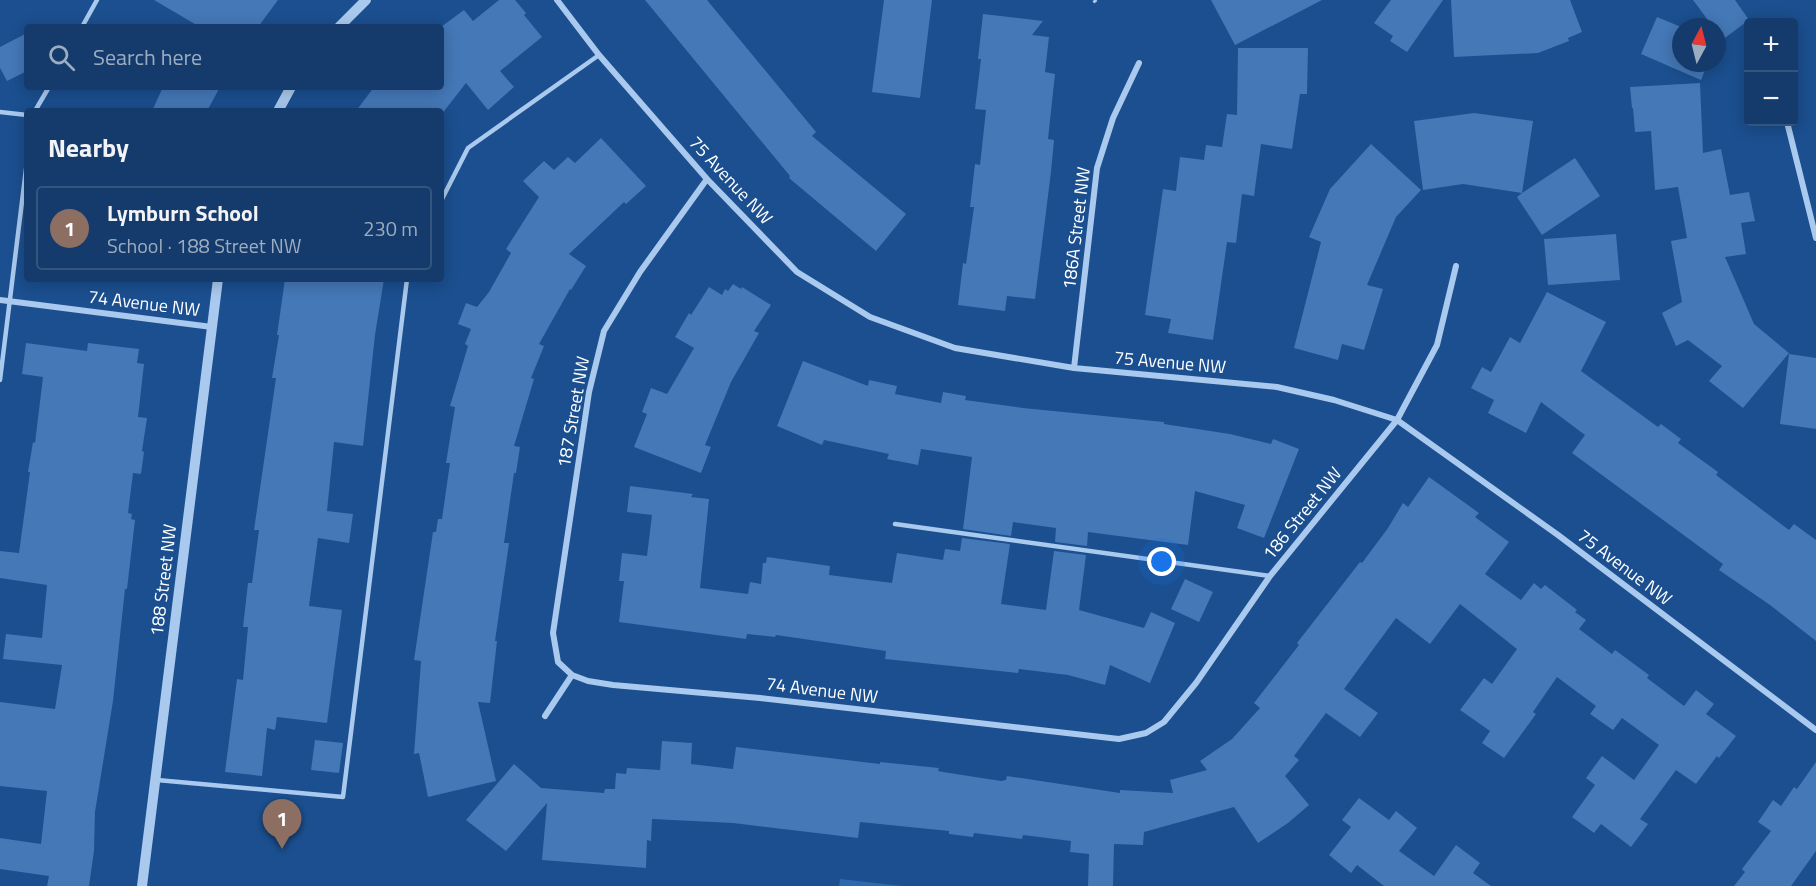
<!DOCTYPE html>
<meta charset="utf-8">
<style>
:root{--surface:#143b6b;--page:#214673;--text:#f1f3f6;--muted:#9dadc1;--line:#33557e;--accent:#ffd166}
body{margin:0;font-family:"Titillium Web",sans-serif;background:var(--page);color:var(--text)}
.controls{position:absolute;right:18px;top:18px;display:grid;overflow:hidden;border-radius:6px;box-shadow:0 3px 15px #0003}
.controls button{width:54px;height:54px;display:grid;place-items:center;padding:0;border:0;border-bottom:2px solid var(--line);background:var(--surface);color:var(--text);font:30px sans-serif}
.compass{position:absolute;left:1672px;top:18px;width:54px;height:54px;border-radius:50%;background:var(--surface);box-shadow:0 3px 15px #0003;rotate:7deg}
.you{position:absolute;left:1162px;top:562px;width:21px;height:21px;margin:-15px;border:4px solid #fff;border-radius:50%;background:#1a73e8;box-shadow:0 0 0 9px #1a73e833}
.badge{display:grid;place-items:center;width:39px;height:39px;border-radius:50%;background:var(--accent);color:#fff;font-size:20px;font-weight:700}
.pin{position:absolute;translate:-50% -50px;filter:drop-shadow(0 2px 3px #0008)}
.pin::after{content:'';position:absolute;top:32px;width:21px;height:18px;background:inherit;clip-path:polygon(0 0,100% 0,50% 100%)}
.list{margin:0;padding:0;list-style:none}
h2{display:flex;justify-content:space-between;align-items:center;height:78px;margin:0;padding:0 24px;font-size:26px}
h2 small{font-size:20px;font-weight:400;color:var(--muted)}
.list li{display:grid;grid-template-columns:39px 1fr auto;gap:18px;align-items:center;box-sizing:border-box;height:84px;margin:0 12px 12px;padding:0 12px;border:2px solid var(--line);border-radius:6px}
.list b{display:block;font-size:22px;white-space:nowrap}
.list p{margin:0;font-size:20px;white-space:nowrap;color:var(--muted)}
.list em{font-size:20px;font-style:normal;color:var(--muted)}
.icon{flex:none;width:33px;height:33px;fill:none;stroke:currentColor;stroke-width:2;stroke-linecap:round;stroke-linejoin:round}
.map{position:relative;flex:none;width:1816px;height:886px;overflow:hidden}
.search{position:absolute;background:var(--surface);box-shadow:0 3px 15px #0003;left:24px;top:24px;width:420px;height:66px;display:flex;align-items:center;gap:15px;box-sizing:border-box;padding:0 21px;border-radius:6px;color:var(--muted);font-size:22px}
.panel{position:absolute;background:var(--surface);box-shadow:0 3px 15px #0003;left:24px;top:108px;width:420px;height:174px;border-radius:6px}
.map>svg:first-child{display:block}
.green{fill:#2e69ad}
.building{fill:#4478b7}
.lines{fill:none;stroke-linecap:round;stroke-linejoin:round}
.path{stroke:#a9c9ee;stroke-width:4;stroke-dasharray:3 4.5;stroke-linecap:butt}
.service{stroke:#a9c9ee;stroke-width:4.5}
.minor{stroke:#a9c9ee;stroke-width:6}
.tertiary{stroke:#a9c9ee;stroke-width:10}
.labels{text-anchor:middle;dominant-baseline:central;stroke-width:4.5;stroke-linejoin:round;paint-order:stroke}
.street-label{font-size:18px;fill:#fff;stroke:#1b4f8f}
</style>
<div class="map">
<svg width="1816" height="886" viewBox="0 0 1816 886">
<rect width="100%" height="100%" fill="#1b4f8f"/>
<path class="green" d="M 840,879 L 903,886 L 839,886 Z"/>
<path class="building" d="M 154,0 L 278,0 L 258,27 L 200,27 Z
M 499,0 L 515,0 L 526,13 L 524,15 L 542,37 L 500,71 L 514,87 L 488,110 L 466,83 L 441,115 L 441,111 L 356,111 L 374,87 L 441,87 L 441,27 L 464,10 L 473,21 Z
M 645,0 L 707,0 L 816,132 L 812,136 L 906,214 L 876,251 L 789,178 L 790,176 Z
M 884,0 L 932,0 L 920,98 L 872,92 Z
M 1211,0 L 1322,0 L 1235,45 Z
M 1391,0 L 1443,0 L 1407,52 L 1390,41 L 1393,36 L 1374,23 Z
M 1451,0 L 1570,0 L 1582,32 L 1568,38 L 1569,41 L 1538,53 L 1454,57 Z
M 1693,0 L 1735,0 L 1749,20 L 1722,40 L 1717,33 L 1717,27 L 1713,27 Z
M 983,14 L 1043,21 L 1032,35 L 1049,37 L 1045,72 L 1055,74 L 1048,139 L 1054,140 L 1051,172 L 1035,299 L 1007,296 L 1005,311 L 958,305 L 963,263 L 966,264 L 974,207 L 970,207 L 975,164 L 980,165 L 986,110 L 975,109 L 981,59 L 978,59 Z
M 1657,17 L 1681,27 L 1681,63 L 1708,63 L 1701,80 L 1641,54 Z
M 27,33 L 27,71 L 7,81 L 0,68 L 0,47 Z
M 1238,48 L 1308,48 L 1307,94 L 1300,94 L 1292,149 L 1261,144 L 1254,196 L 1242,194 L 1236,243 L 1227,242 L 1213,340 L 1168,333 L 1171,319 L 1145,315 L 1163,189 L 1176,191 L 1180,157 L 1204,160 L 1206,145 L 1222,147 L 1227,114 L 1237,115 Z
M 1700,83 L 1703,153 L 1721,149 L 1730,195 L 1749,192 L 1755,221 L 1741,223 L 1746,254 L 1725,257 L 1754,324 L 1789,353 L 1743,408 L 1709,381 L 1722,366 L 1688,340 L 1676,346 L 1662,313 L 1682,302 L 1671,241 L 1687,238 L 1678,187 L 1655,190 L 1651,131 L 1635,132 L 1633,108 L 1632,108 L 1630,87 Z
M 163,87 L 220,87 L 207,111 L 152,111 Z
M 1474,113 L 1533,121 L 1522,193 L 1575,158 L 1600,196 L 1542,235 L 1517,197 L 1522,193 L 1463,184 L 1423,190 L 1414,121 Z
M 601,138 L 646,186 L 626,204 L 624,202 L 569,254 L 586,266 L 571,290 L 570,289 L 539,344 L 544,346 L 531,378 L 534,379 L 514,446 L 520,447 L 516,473 L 514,473 L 504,543 L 509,543 L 495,641 L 497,641 L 490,703 L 478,702 L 496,781 L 428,797 L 419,753 L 414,754 L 421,661 L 414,660 L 433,532 L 436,532 L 438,519 L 442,519 L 450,463 L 446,463 L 455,407 L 450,406 L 468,346 L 465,344 L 471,329 L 458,324 L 466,303 L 477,307 L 489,292 L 511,253 L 506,249 L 539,197 L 523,181 L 544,161 L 554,170 L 568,157 L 575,163 Z
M 1371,144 L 1421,190 L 1396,217 L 1367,285 L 1383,289 L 1364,350 L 1342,344 L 1338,360 L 1294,348 L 1321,242 L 1309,237 L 1330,189 Z
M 1616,234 L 1620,280 L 1548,285 L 1544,239 Z
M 285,279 L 384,279 L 375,335 L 363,446 L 334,442 L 327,511 L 353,514 L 349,543 L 318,538 L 309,606 L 342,610 L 327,723 L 277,717 L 275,730 L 267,728 L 262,776 L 225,772 L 237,679 L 243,680 L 248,627 L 243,627 L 248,583 L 252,583 L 259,530 L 254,530 L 276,378 L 272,378 L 279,335 L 277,335 Z
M 733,284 L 741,289 L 742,287 L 771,305 L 754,331 L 759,333 L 731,382 L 705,445 L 711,447 L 701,473 L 634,447 L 647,414 L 642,412 L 651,388 L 667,394 L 694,348 L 675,337 L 689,313 L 691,315 L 709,287 L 722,295 L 725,289 L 728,291 Z
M 1547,292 L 1606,322 L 1581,371 L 1658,427 L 1661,424 L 1681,439 L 1678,443 L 1718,472 L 1716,475 L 1789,530 L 1794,524 L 1816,540 L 1816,641 L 1770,605 L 1719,570 L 1723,564 L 1572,453 L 1585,435 L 1541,402 L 1526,433 L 1488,413 L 1494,400 L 1471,388 L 1482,367 L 1491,372 L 1510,337 L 1520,343 Z
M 26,343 L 87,351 L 88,343 L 139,349 L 137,363 L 144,364 L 138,417 L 147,418 L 142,451 L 144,452 L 141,474 L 133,473 L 128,513 L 132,514 L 131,519 L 135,520 L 127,589 L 125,589 L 113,701 L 95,812 L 94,851 L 89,886 L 47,886 L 49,876 L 0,869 L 0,838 L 41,844 L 47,791 L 0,786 L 0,702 L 55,709 L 62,665 L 3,659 L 6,634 L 42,638 L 47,585 L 0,578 L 0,551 L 19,553 L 30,472 L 28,472 L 33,442 L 35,443 L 43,377 L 22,374 Z
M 1789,354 L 1816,358 L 1816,429 L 1780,424 Z
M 803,361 L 868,386 L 869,380 L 897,386 L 895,394 L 941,403 L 943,392 L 966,396 L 965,400 L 1023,408 L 1164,422 L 1164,424 L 1230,434 L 1271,444 L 1273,439 L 1299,449 L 1264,538 L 1237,528 L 1245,505 L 1195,491 L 1188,545 L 1088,532 L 1087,546 L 1055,542 L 1056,528 L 1013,522 L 1011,536 L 963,529 L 972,457 L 921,449 L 918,465 L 887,459 L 889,454 L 824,440 L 822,445 L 777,426 Z
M 1429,477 L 1479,513 L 1475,517 L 1509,542 L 1485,574 L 1521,600 L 1534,583 L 1541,589 L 1545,585 L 1577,610 L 1575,612 L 1586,620 L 1579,629 L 1612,654 L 1615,650 L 1649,675 L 1647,678 L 1684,706 L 1696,690 L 1714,704 L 1706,714 L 1736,736 L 1719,758 L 1717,756 L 1696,784 L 1676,770 L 1640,819 L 1648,824 L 1631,847 L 1601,824 L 1594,833 L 1572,817 L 1595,785 L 1586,778 L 1602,756 L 1634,780 L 1659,745 L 1622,718 L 1613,730 L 1590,714 L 1596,706 L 1557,677 L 1533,712 L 1536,714 L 1504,758 L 1482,743 L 1490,731 L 1460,710 L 1484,678 L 1492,684 L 1517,649 L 1460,604 L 1430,644 L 1396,618 L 1344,689 L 1378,713 L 1360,737 L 1326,713 L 1294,756 L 1299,760 L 1285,776 L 1309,805 L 1288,823 L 1258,843 L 1234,807 L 1144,832 L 1143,845 L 1114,844 L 1113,886 L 1088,886 L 1089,854 L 1070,852 L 1071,841 L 1023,835 L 1022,839 L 974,833 L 973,837 L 949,834 L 949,831 L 860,822 L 858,838 L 733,823 L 652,819 L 651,841 L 647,840 L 646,868 L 542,860 L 547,803 L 506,851 L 466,820 L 514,764 L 541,788 L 604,793 L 605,789 L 615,789 L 616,773 L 626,774 L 627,768 L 660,770 L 662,741 L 692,743 L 691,764 L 733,769 L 736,747 L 880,764 L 880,762 L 939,768 L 938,771 L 943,772 L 1001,781 L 1006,780 L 1007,776 L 1120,793 L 1120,790 L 1173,793 L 1170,780 L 1207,770 L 1200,761 L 1232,739 L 1260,708 L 1254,703 L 1299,645 L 1297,643 L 1360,562 L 1362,563 L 1388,528 L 1403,503 L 1408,507 Z
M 630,486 L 693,494 L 691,497 L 709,499 L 700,588 L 748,594 L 750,582 L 761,584 L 763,563 L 766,563 L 767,557 L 830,566 L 829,575 L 892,583 L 897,553 L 943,560 L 945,549 L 960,551 L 962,538 L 1010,544 L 1001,604 L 1046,610 L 1054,551 L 1086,555 L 1079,610 L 1144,628 L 1151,612 L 1175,623 L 1150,683 L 1110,665 L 1105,685 L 1068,675 L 1019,669 L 1018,673 L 885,659 L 886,651 L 776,635 L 775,637 L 747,634 L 746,639 L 619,622 L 624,581 L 619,581 L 622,553 L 647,556 L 652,515 L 627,512 Z
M 1185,579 L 1213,592 L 1199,622 L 1171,609 Z
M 315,740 L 343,743 L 339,773 L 311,770 Z
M 1816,762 L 1816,851 L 1791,886 L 1734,886 L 1745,872 L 1742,869 L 1771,831 L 1758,822 L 1773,800 L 1781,806 L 1794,787 L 1797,789 Z
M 1359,798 L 1389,820 L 1396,811 L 1417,828 L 1399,851 L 1434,876 L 1456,845 L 1480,863 L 1473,873 L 1491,886 L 1384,886 L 1357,865 L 1351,873 L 1329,855 L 1351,827 L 1342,820 Z"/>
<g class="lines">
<path class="path" d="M 1094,0 L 1098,5"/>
<path class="service" d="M 82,27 L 97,0
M 35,111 L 49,87
M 0,112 L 27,115
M 441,201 L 468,148 L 599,55
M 0,380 L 27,161
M 895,524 L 1270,576
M 157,780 L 343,797 L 407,279"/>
<path class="minor" d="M 557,0 L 599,55 L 707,179 L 797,272 L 870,317 L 955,348 L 1074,368 L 1277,387 L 1334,400 L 1397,420 L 1558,535 L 1816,730
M 1787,122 L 1816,238
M 0,300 L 212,327
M 1074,368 L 1097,168 L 1113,118 L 1139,63
M 572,675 L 558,662 L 553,633 L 589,392 L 604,331 L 640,272 L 707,179
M 545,716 L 572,675 L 588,681 L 613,685 L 760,698 L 1119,739 L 1146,733 L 1164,722 L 1196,683 L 1270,576 L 1397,420 L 1437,345 L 1456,266"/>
<path class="tertiary" d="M 339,27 L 366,0
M 278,111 L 291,87
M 142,886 L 218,279"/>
</g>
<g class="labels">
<g class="street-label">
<text transform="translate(731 180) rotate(47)">75 Avenue NW</text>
<text transform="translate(1076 228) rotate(-83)">186A Street NW</text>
<text transform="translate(144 303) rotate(7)">74 Avenue NW</text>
<text transform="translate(1170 362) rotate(5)">75 Avenue NW</text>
<text transform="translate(573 412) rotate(-80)">187 Street NW</text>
<text transform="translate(1302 513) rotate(-51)">186 Street NW</text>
<text transform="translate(1625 567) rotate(37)">75 Avenue NW</text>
<text transform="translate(163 580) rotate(-83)">188 Street NW</text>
<text transform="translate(822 690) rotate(7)">74 Avenue NW</text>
</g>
</g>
</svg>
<div class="controls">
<button>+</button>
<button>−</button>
</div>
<svg class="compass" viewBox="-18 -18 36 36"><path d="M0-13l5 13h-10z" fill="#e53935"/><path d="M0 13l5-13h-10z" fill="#9dadc1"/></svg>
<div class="you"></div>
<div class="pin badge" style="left:282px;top:849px;background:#8d6e63">1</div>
<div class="search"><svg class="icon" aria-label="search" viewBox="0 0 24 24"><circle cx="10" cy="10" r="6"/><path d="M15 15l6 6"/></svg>Search here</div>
<section class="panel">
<h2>Nearby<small></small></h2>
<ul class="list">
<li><span class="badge" style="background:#8d6e63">1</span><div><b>Lymburn School</b><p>School · 188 Street NW</p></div><em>230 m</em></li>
</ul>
</section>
</div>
